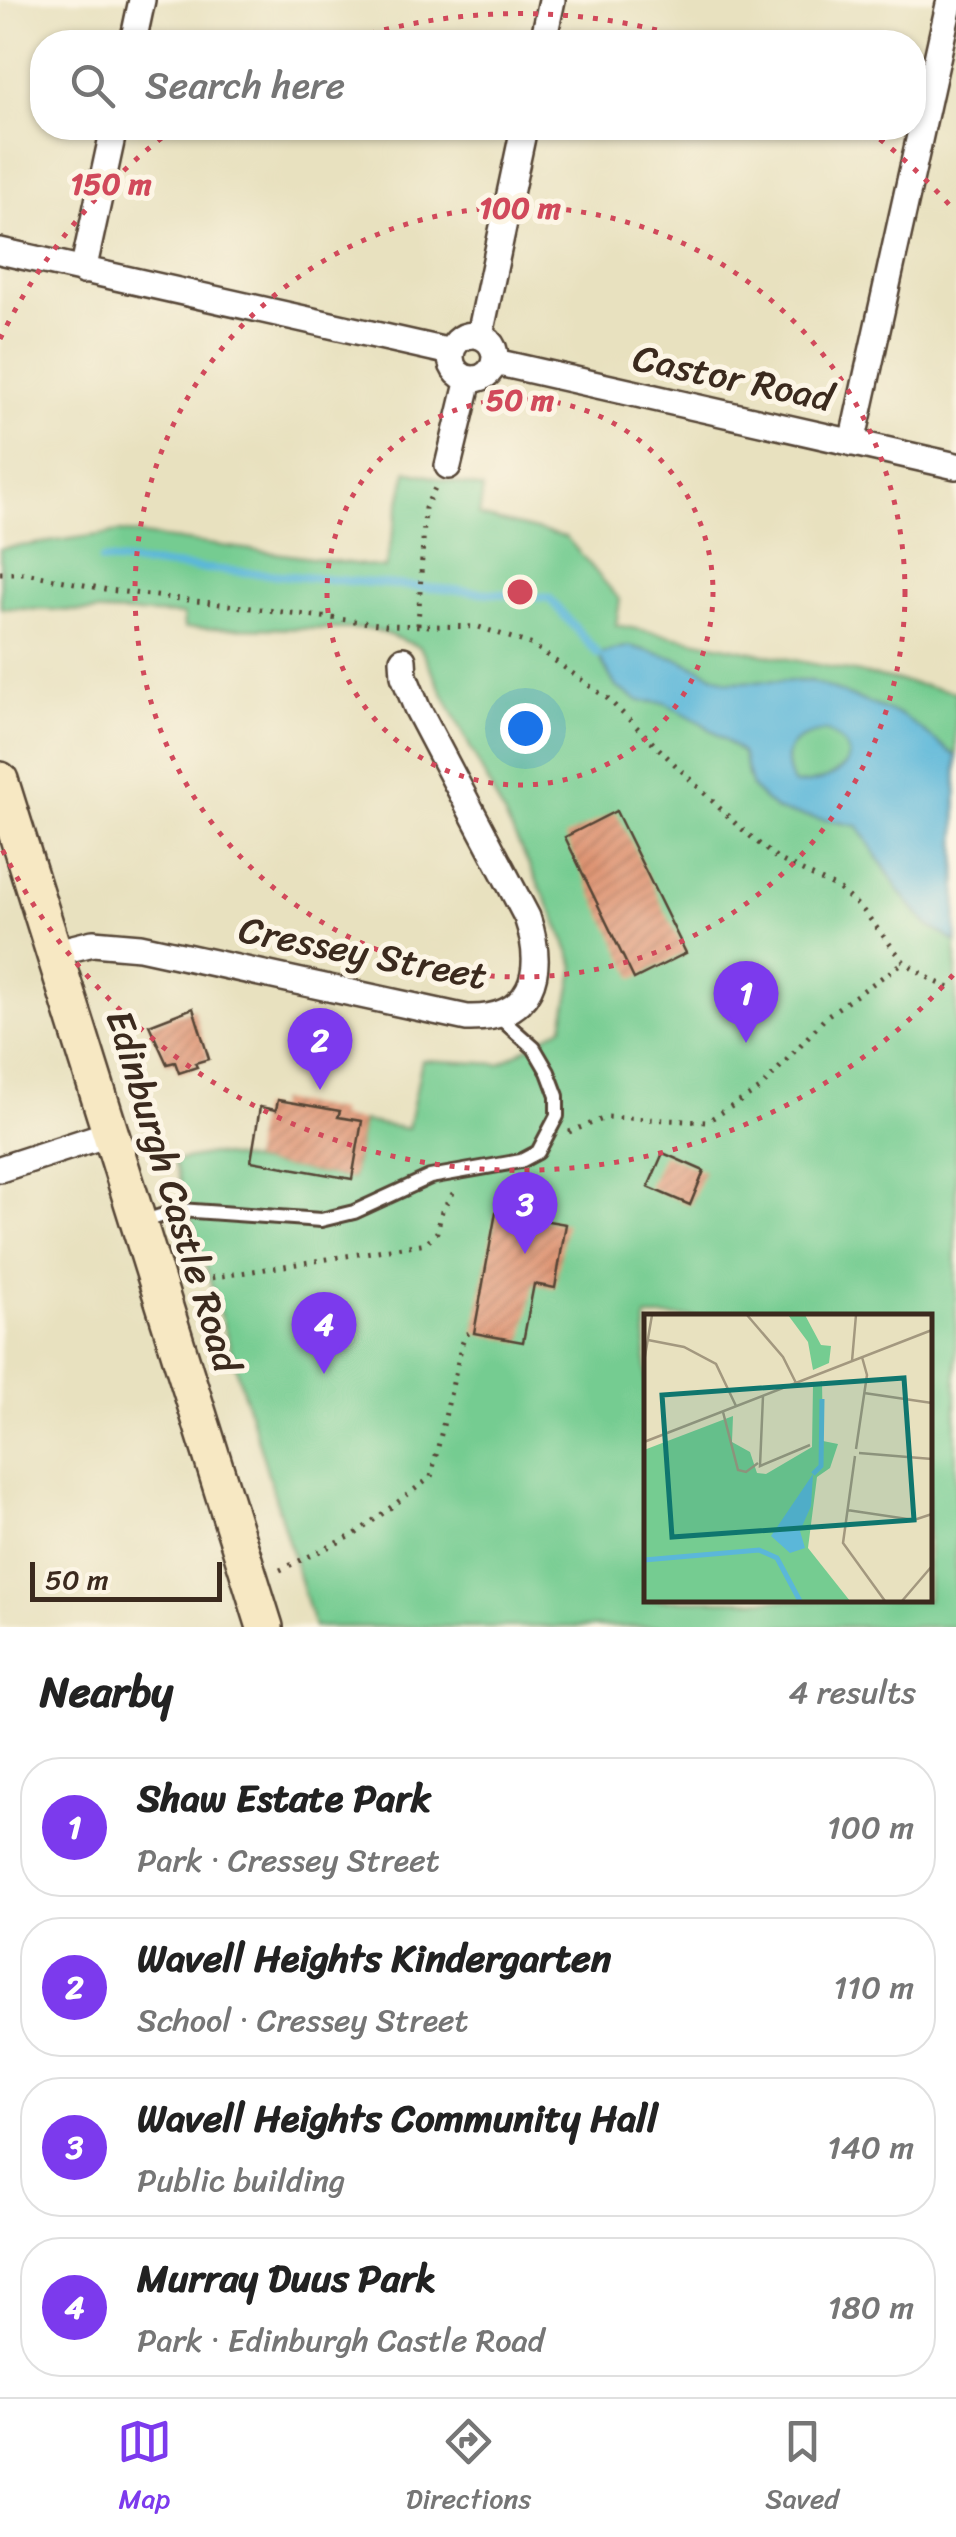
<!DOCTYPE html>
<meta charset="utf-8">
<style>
:root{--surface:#fff;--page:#f2f2f2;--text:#222;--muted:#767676;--line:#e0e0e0;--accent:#7c3aed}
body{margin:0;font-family:Sriracha,sans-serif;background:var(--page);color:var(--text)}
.scale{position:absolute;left:30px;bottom:25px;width:192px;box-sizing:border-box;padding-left:10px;border:5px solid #3b2a1e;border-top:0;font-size:28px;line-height:35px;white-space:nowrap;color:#3b2a1e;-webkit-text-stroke:8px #fcf5e5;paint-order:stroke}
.you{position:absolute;left:525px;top:728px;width:35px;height:35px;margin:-25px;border:8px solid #fff;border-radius:50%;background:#1a73e8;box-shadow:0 0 0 15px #1a73e833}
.badge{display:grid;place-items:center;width:65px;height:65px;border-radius:50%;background:var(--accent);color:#fff;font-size:32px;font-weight:700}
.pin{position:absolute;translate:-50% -82px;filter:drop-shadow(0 2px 5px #0008)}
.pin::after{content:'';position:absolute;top:52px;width:35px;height:30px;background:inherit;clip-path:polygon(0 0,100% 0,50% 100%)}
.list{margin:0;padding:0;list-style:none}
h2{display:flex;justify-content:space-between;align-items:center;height:130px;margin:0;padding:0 40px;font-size:42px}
h2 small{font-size:32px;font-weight:400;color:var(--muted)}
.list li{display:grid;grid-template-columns:65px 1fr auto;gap:30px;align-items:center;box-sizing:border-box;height:140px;margin:0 20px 20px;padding:0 20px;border:2px solid var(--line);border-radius:40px}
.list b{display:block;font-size:38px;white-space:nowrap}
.list p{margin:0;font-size:32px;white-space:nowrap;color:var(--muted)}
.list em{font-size:32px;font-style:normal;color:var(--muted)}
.icon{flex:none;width:55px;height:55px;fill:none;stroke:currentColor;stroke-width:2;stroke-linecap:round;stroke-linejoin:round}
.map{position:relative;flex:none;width:956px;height:1627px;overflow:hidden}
.search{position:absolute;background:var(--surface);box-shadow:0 2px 8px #0004;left:30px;right:30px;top:30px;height:110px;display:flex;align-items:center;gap:25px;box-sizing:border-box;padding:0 35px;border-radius:40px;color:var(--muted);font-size:38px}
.sheet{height:770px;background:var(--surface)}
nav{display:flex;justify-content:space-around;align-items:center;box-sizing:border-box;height:140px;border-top:2px solid var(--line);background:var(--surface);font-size:28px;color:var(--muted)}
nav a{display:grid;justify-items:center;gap:5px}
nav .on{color:var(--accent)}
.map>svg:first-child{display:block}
.park{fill:#75cc91;stroke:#587b58;stroke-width:2.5;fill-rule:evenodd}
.water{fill:#5bb7d9;stroke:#4b707c;stroke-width:2.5;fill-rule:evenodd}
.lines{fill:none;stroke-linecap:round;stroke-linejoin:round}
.stream{stroke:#5bb7d9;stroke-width:8}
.building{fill:url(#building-hatch)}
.lane-casing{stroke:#554536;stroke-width:18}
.street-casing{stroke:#554536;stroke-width:30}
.secondary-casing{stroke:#554536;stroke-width:40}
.path{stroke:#554536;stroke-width:5;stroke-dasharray:2.5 8;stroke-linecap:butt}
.lane{stroke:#fff;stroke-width:12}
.street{stroke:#fff;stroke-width:25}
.secondary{stroke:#f7e8c3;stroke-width:35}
.ring{fill:none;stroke:#d1495b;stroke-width:5;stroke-dasharray:5 10}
.labels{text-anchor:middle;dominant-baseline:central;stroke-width:10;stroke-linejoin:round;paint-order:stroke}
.street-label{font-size:38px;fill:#3b2a1e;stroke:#fcf5e5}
.inset-river{fill:none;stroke:#5bb7d9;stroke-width:5}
.inset-road{fill:none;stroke:#a3987f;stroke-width:2.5}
.view{fill:#0f766e;fill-opacity:0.15;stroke:#0f766e;stroke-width:5}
.inset-edge{fill:none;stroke:#3b2a1e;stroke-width:5}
.centre{fill:#d1495b;stroke:#fcf5e5;stroke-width:5}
.ring-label{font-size:30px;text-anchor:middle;font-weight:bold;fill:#d1495b;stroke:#fcf5e5;stroke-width:10;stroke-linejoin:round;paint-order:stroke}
</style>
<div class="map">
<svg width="956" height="1627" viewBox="0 0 956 1627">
<defs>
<pattern id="building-hatch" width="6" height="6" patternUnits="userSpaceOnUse" patternTransform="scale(2.5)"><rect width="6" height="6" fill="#dd8f6d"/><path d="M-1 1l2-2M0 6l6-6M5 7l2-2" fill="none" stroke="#b47559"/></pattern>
</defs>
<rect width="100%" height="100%" fill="#fcf5e5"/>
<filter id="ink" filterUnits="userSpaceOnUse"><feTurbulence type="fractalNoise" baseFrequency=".01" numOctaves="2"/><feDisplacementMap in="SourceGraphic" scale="20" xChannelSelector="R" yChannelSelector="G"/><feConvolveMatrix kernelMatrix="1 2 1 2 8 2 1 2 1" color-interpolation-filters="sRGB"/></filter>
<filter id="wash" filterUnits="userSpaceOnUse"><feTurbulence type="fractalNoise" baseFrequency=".0048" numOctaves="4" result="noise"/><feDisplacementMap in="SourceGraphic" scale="40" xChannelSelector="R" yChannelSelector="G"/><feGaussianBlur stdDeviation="2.25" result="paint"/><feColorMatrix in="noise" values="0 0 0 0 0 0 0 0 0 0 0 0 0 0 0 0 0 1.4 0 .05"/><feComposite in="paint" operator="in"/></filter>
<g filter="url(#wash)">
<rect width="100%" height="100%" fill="#e8e1bf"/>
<path class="park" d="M 407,471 L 483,489 L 479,516 L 566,537 L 620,600 L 616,625 L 956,692 L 956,1627 L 314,1627 L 174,1161 L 212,1154 L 352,1179 L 362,1121 L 408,1129 L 422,1060 L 500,1064 L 563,1026 L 575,966 L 554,915 L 420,647 L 373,629 L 184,628 L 183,615 L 1,608 L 0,549 L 120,532 L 385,568 ZM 646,1317 L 928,1317 L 928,1600 L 646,1600 Z"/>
<path class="water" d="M 629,646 L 681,660 L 728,682 L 811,681 L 903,716 L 956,756 L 956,942 L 927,925 L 900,892 L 858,826 L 777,811 L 752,788 L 742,753 L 703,724 L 665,703 L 640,701 L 616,687 L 598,654 ZM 826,731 C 877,758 830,785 793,784 C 778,750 791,737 826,731 Z"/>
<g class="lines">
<path class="stream" d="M 102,560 L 549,598 L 598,654"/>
</g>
<g id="blocks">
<path class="building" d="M 616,811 L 686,953 L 634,979 L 565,837 Z
M 193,1008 L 209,1059 L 195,1063 L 197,1067 L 179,1073 L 175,1062 L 167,1064 L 149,1025 Z
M 278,1100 L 340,1111 L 338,1117 L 362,1121 L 352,1179 L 251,1161 L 260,1107 L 276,1110 Z
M 663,1153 L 704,1171 L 690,1205 L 648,1187 Z
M 496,1212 L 566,1224 L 555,1288 L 534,1284 L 523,1342 L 474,1333 Z"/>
</g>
</g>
<g filter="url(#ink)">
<use href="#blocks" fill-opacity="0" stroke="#554536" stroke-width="2.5"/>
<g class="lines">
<defs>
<path id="lane" d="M 141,1222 L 180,1210 L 321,1220 L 354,1212 L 430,1177 L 521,1161 L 538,1152 L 557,1116 L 557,1096 L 548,1072 L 534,1048 L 499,1017"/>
<path id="street" d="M 133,42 L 142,0
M 543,42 L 552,0
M 0,251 L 451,352
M 83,271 L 114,128
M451 357a22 22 0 1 1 44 0a22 22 0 1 1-44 0Z
M 480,335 L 524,128
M 495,362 L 956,466
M 852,443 L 950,0
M 448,466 L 469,379
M 53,953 L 93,943 L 140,947 L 467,1018 C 533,1020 546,973 527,917 L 417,708 L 404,676 L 403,660
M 0,1169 L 111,1133"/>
<path id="secondary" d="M 0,780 L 265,1627"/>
</defs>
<use href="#lane" class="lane-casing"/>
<use href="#street" class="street-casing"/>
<use href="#secondary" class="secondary-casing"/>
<path class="path" d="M 0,573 L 25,573 L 109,590 L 386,625 L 479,627 L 533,645 L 608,699 L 737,825 L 776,858 L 839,889 L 862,909 L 904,962 L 932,980 L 956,991
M 418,625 L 425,508 L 436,486
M 569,1132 L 608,1117 L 706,1122 L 760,1089 L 828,1015 L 904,962
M 191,1281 L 427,1243 L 437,1232 L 442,1211 L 455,1190
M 280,1570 L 354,1535 L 431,1477 L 462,1344 L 466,1335 L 475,1329"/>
<use href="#lane" class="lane"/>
<use href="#street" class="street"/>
<use href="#secondary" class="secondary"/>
</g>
</g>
<g class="ring">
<circle cx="520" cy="592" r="193"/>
<circle cx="520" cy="592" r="385"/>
<path d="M953 975A578 578 0 0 1 0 845M0 339A578 578 0 0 1 172 130M341 42A578 578 0 0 1 699 42M868 130A578 578 0 0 1 953 209"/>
</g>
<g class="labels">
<g class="street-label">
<text transform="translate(733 378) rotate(12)">Castor Road</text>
<text transform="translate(363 953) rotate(11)">Cressey Street</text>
<text transform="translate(173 1191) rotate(73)">Edinburgh Castle Road</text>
</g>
</g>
<g transform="translate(644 1314)">
<rect width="288" height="288" fill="#e8e1bf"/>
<path d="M 144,1 L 161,1 L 177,31 L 187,32 L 185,49 L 169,56 L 164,28 ZM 178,67 L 179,127 L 194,130 L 186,154 L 173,163 L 164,234 L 206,287 L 0,287 L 0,136 L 89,102 L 88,128 L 106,138 L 113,159 L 122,160 L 168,133 L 169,71 Z" fill="#75cc91"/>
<path d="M 169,160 L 167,192 L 156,217 L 161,234 L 146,239 L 127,222 Z" fill="#5bb7d9"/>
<path class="inset-river" d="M 169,160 L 177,152 L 178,85M 0,246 L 115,236 L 133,244 L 156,287"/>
<path class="inset-road" d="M 103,1 L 139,43 L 152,69M 4,26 L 40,33 L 72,50 L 92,92M 208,47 L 212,1M 0,48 L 8,1M 220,79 L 288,89M 119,82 L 116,152 L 166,131M 79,98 L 94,156 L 102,158 L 114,149M 0,128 L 288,16M 212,135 L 223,61 L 218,43M 215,139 L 288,145M 211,142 L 199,229 L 241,287M 203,196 L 270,206 L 288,200M 258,287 L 288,252"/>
<path class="view" d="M 260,64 L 270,206 L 28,223 L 18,81 Z"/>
<rect width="288" height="288" class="inset-edge"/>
</g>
<circle cx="520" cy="592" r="15" class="centre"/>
<g class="ring-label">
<text x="111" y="194">150 m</text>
<text x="520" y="218">100 m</text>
<text x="520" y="410">50 m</text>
</g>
</svg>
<div class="scale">50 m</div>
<div class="you"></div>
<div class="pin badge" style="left:746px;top:1043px">1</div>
<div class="pin badge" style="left:320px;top:1090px">2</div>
<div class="pin badge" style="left:525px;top:1254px">3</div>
<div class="pin badge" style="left:324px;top:1374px">4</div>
<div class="search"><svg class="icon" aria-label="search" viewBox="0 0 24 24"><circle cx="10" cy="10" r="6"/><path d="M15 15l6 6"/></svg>Search here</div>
</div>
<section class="sheet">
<h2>Nearby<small>4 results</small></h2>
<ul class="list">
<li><span class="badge">1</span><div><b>Shaw Estate Park</b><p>Park · Cressey Street</p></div><em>100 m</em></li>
<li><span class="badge">2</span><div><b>Wavell Heights Kindergarten</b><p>School · Cressey Street</p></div><em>110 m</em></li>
<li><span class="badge">3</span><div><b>Wavell Heights Community Hall</b><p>Public building</p></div><em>140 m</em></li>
<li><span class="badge">4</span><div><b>Murray Duus Park</b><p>Park · Edinburgh Castle Road</p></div><em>180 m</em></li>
</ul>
</section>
<nav>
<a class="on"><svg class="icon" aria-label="map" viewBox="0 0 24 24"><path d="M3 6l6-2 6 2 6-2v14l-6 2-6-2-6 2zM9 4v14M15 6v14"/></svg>Map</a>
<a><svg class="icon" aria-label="directions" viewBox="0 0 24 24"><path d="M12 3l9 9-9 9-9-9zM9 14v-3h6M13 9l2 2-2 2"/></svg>Directions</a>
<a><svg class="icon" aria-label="saved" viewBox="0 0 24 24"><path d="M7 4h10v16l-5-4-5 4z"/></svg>Saved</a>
</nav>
